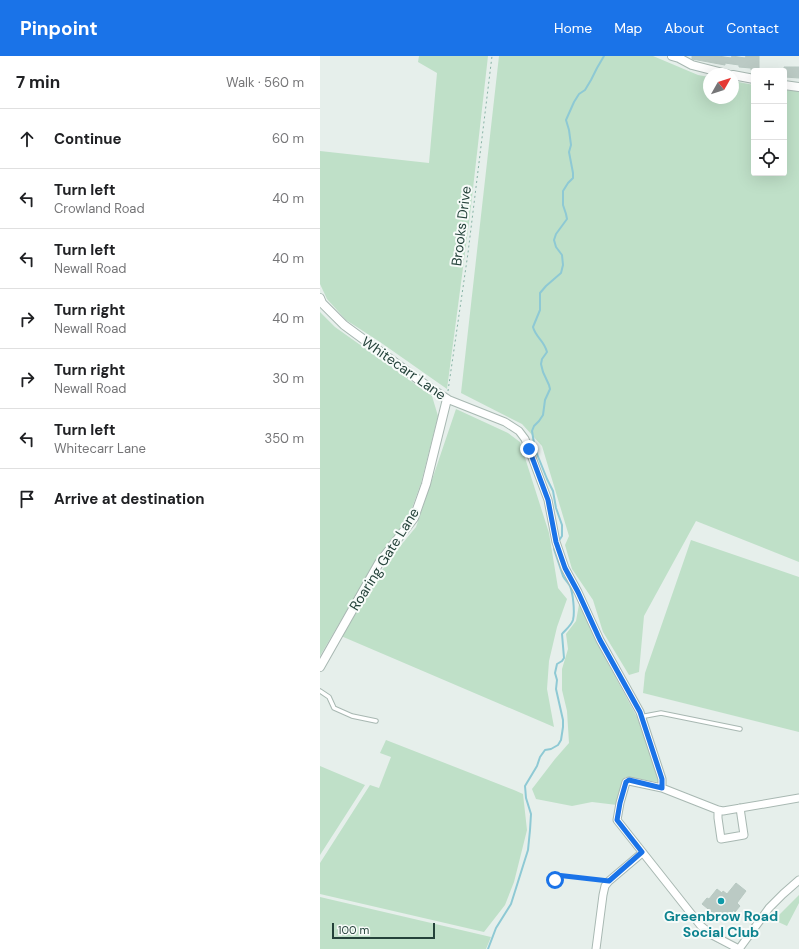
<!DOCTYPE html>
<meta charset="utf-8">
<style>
:root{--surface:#fff;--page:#f2f2f2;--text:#202124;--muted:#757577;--line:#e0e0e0;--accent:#1a73e8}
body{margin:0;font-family:"DM Sans",sans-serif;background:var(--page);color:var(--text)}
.controls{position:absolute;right:12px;top:12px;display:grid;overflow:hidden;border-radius:4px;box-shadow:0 4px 16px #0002}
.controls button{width:36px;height:36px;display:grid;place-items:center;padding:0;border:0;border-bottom:1px solid var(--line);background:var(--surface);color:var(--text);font:20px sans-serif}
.compass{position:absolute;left:383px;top:12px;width:36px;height:36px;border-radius:50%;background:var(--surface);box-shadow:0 4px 16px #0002;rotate:51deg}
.scale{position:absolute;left:12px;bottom:10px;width:103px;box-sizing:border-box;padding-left:4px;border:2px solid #24423a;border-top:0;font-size:11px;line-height:14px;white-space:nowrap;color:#24423a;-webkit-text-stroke:3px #f7fbf9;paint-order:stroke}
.stop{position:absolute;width:12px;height:12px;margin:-9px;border:3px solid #1a73e8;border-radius:50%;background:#fff}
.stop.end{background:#1a73e8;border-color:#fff;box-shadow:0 1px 4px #0008}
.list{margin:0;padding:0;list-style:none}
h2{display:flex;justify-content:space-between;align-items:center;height:52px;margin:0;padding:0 16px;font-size:17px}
h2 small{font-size:13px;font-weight:400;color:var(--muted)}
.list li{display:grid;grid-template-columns:26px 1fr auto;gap:12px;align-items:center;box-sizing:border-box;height:60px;padding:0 16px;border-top:1px solid var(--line)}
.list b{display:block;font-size:15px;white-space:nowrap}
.list p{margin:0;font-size:13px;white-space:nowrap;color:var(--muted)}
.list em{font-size:13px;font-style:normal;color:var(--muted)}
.icon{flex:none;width:22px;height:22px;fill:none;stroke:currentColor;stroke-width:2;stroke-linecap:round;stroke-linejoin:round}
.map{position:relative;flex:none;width:479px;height:893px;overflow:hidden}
header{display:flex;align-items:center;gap:24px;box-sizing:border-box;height:56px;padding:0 20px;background:var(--accent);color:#fff}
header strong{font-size:19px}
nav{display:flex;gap:22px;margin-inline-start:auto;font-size:14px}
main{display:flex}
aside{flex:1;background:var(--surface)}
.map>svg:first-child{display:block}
.green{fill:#bfe0c8}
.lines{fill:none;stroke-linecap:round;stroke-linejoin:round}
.stream{stroke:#8ec9d4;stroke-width:2}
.building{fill:#bbcac4;stroke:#b8c9c2}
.service-casing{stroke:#a8b8b2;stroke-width:5.5}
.minor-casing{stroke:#a8b8b2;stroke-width:9}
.tertiary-casing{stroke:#a8b8b2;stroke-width:10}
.path{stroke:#86b3a5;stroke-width:1;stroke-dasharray:2 3;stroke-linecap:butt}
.service{stroke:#fff;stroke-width:3.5}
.minor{stroke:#fff;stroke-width:7}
.tertiary{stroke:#fff;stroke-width:8}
.route{stroke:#1a73e8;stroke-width:5}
.culture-dot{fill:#0f9aa8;stroke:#f7fbf9;stroke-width:1.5}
.labels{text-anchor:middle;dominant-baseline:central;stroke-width:4;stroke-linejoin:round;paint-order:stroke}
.street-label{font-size:14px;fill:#24423a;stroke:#f7fbf9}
.culture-label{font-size:14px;font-weight:bold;fill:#0d838f;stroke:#f7fbf9}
</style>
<header>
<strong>Pinpoint</strong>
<nav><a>Home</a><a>Map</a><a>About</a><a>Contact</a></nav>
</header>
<main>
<aside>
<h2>7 min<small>Walk · 560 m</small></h2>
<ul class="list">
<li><svg class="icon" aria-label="ahead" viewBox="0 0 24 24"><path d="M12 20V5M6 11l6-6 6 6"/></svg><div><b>Continue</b></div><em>60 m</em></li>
<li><svg class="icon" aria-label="left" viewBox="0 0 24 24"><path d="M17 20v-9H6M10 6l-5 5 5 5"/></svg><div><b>Turn left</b><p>Crowland Road</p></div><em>40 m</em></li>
<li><svg class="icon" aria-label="left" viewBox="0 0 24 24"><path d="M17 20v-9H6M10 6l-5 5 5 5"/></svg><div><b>Turn left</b><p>Newall Road</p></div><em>40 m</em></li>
<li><svg class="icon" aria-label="right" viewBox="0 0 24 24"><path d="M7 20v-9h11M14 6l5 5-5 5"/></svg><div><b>Turn right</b><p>Newall Road</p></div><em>40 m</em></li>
<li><svg class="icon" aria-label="right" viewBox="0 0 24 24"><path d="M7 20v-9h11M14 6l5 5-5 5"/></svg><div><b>Turn right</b><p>Newall Road</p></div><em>30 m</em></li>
<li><svg class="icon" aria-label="left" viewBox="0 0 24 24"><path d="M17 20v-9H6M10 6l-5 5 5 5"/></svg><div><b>Turn left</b><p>Whitecarr Lane</p></div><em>350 m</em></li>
<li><svg class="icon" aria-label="arrive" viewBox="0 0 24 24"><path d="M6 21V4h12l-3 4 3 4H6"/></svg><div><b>Arrive at destination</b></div></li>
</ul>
</aside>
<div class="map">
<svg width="479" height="893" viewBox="0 0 479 893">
<rect width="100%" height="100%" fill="#e6efeb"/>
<path class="green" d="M 99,0 L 168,0 L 150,159 L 127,333 L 60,286 L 26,264 L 7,243 L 0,228 L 0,95 L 109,107 L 117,17 L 98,6 Z
M 179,0 L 333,0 L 378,19 L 389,21 L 389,42 L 413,42 L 413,25 L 434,29 L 434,117 L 464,117 L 464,34 L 479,35 L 479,506 L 376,465 L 324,560 L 319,616 L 309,619 L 283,576 L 273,544 L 252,513 L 245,489 L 249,480 L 222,390 L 202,368 L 141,337 Z
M 0,256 L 15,271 L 112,340 L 118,360 L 101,427 L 88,463 L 55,506 L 0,600 Z
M 136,353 L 188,377 L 200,386 L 229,477 L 238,532 L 247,543 L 237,571 L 229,605 L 227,633 L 234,671 L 21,580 L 68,505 L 96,471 Z
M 371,484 L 479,521 L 479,676 L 323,637 L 325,617 Z
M 260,543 L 277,587 L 317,661 L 338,721 L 338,726 L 305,721 L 297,749 L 272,746 L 252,750 L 216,743 L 212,733 L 235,703 L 249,687 L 247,655 L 242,634 L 242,613 L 248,593 L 246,578 L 256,565 Z
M 66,684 L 194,734 L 203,738 L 207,774 L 194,826 L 185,849 L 164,876 L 0,838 L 0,807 L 50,729 L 59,732 L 71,701 L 60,697 Z
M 0,710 L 45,729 L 0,799 Z
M 479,839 L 479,847 L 467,870 L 454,864 Z
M 0,841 L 171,881 L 166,893 L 0,893 Z"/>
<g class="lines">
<path class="stream" d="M 238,486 L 242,480 L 242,469 L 236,452 L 233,435 L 227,423 L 215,393 L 212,375 L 214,370 L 219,365 L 223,359 L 225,344 L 230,333 L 229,329 L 223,316 L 221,308 L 222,303 L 227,296 C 224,284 216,282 213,271 L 220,254 L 220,237 L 226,230 L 241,217 L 243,209 L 242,199 L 236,191 L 234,184 L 236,178 L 247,163 L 246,158 L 243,149 L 243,135 L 248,127 L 253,122 L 253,117 L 249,96 L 251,89 L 249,74 L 246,64 L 254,46 L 259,38 L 265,34 L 271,24 L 277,12 L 284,0
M 168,893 L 176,872 L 191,848 L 208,794 L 210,774 L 211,758 L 206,742 L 205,730 L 217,710 L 220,701 L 225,694 L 231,693 L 238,689 L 241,684 L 243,671 L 243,664 L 236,633 L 237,624 L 235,617 L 237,608 L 242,605 L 244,602 L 242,578 C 245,574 251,570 253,564 C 255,556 253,537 250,530 C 248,526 245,524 243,520 C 240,511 237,502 234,493 L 235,491"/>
</g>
<path class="building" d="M 372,0 L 398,0 L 411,2 L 412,0 L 425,2 L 426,0 L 439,0 L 439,14 L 431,14 L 431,12 L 419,11 L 419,9 L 405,7 L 405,9 L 372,3 Z
M 464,11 L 479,11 L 479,22 L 465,21 Z
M 416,827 L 426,835 L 417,847 L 420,850 L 415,856 L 414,854 L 404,866 L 382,848 L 387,842 L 389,843 L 397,833 L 402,837 L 403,835 L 407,838 Z"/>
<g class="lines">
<defs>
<path id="service" d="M 0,635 L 9,641 L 14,652 L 32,660 L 56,665
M 322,662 L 325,660 L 341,657 L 420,673"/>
<path id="minor" d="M 127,343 L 185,366 L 199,375 L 205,383 L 228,444 L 236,486 L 245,512 L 258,536 L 280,584 L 320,656 L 342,723 L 342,732
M 479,742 L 403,755 L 398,754 L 342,732 L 309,725 L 306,726 L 300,747 L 297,764 L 373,860 L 381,870 L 392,879 L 419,893 L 449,852 L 463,838 L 479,824
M 398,754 L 398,762 L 401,783 L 424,779 L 420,752
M 276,893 L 283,839 L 285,830 L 289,825 L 322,797"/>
<path id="tertiary" d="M 352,0 L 359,2 L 372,9 L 407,18
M 413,19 L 434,23
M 464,29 L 479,31
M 0,242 L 2,247 L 24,269 L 107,330 L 127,343 L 106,428 L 94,462 L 59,507 L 0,611"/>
</defs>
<use href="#service" class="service-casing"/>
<use href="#minor" class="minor-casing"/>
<use href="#tertiary" class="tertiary-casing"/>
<path class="path" d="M 128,335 L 148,197 L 172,0
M 235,824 L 236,819 L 280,824"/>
<use href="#service" class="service"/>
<use href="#minor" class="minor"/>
<use href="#tertiary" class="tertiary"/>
</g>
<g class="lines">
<path class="route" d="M 209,393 L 228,444 L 236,486 L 245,512 L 258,536 L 280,584 L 320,656 L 342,723 L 342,732 L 309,724 L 306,726 L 300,747 L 297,764 L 322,796 L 289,825 L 236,819 L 235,824"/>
</g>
<circle class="culture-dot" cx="401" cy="845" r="4"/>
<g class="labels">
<g class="street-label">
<text transform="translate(141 170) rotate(-83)">Brooks Drive</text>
<text transform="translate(84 312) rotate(35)">Whitecarr Lane</text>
<text transform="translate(64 503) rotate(-58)">Roaring Gate Lane</text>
</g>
<g class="culture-label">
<text x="401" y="860">Greenbrow Road<tspan x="401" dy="16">Social Club</tspan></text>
</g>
</g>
</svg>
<div class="controls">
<button>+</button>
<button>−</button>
<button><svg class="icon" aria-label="locate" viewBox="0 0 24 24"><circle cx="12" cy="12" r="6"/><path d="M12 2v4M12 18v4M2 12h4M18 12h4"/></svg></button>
</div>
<svg class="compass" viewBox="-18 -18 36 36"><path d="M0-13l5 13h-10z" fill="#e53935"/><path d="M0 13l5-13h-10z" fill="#757577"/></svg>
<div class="scale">100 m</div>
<div class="stop" style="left:235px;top:824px"></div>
<div class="stop end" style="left:209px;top:393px"></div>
</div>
</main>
